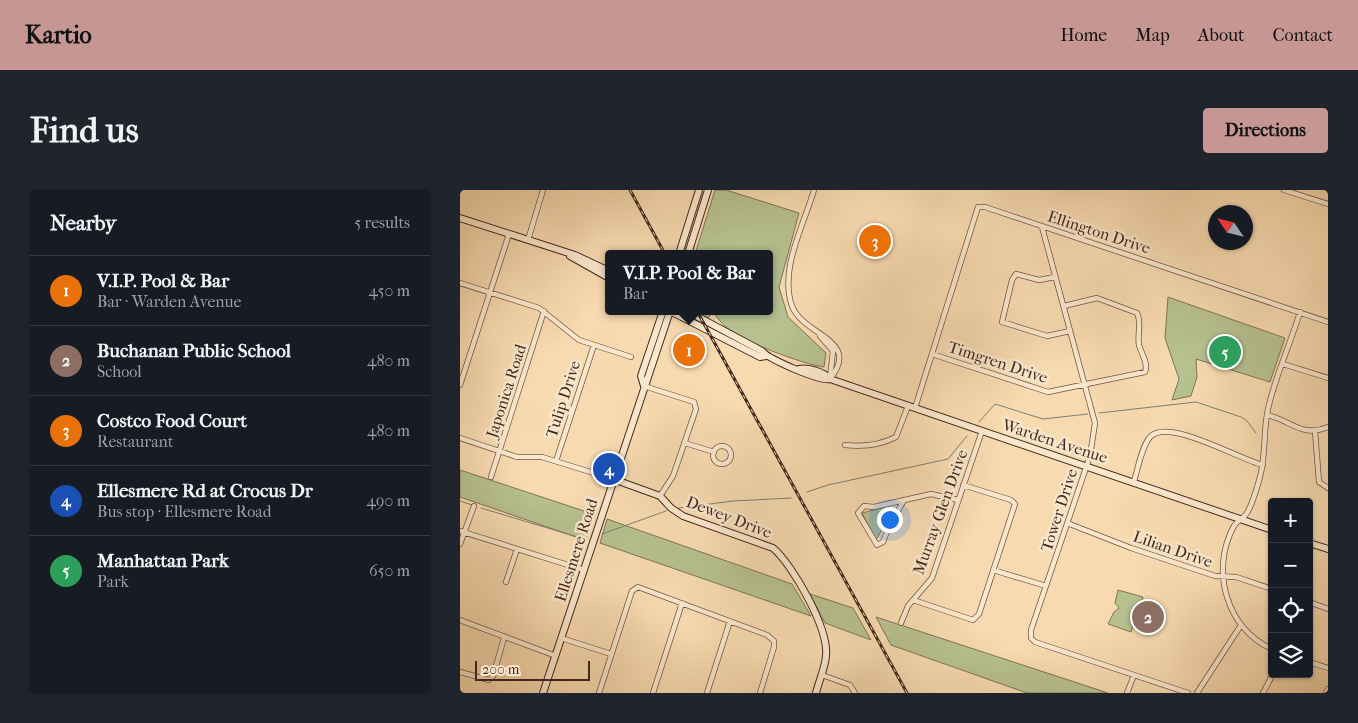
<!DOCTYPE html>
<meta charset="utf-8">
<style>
:root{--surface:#171b24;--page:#20242c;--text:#f1f3f6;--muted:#9ea1a6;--line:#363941;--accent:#c59692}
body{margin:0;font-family:"IM FELL French Canon",serif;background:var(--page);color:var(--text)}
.controls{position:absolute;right:15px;bottom:15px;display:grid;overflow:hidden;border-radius:5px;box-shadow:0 1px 4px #0004}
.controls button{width:45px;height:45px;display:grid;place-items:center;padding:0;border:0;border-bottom:1px solid var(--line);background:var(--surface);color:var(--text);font:25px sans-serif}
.compass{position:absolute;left:748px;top:15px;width:45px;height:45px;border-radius:50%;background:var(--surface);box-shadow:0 1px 4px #0004;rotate:305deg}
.scale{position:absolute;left:15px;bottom:12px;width:115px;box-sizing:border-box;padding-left:5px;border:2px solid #44281d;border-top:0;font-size:14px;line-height:18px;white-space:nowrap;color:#44281d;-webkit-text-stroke:4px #fae7cc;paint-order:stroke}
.you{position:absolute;left:429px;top:329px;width:18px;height:18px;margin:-12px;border:4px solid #fff;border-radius:50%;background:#1a73e8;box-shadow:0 0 0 8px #1a73e833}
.badge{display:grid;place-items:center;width:32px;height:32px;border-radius:50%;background:var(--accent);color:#fff;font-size:16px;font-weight:700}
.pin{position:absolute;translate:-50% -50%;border:2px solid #fff;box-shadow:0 1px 5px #0006}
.popup{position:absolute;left:145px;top:60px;width:168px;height:65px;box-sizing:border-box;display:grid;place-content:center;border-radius:5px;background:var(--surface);filter:drop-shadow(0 1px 4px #0005);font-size:16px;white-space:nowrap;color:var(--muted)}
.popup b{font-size:19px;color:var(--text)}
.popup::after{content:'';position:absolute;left:50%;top:100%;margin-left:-10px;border:10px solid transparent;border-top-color:var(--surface)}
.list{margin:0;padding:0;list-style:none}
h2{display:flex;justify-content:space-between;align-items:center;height:65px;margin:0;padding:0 20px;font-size:21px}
h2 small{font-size:16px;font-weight:400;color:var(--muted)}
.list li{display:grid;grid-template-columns:32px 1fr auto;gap:15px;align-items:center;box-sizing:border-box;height:70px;padding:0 20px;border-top:1px solid var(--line)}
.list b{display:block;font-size:19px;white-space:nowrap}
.list p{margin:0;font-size:16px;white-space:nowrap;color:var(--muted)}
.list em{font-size:16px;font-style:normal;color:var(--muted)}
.icon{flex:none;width:28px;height:28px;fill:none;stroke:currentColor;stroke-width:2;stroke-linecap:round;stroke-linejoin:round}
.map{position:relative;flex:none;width:868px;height:503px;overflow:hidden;border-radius:5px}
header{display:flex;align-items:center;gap:30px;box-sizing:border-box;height:70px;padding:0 25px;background:var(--accent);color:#111}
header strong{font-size:24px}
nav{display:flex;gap:28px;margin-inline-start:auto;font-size:18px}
.intro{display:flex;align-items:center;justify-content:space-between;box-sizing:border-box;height:120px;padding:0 30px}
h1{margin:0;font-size:35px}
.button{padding:12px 22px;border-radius:5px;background:var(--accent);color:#111;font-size:18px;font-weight:700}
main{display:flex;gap:30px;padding:0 30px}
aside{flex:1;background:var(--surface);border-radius:5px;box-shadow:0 1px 4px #0004}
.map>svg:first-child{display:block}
.green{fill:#b7c190;stroke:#7e7456}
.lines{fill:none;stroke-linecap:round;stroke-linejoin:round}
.stream{stroke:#7b806f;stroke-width:1}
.street-casing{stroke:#715442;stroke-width:6}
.secondary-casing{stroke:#44281d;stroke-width:8}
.street{stroke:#fae7cc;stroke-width:4.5}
.secondary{stroke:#fae7cc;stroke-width:6}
.rail-casing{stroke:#44281d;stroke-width:3}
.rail{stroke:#fae7cc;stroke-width:1;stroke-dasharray:4;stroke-linecap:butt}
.labels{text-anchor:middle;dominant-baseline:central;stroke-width:5;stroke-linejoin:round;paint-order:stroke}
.street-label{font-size:16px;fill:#44281d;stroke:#fae7cc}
</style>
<header>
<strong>Kartio</strong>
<nav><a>Home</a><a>Map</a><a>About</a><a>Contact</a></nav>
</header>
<div class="intro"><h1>Find us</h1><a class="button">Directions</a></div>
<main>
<aside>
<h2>Nearby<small>5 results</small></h2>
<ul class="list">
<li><span class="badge" style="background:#e8710a">1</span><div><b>V.I.P. Pool &amp; Bar</b><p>Bar · Warden Avenue</p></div><em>450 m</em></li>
<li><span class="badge" style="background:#8d6e63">2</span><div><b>Buchanan Public School</b><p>School</p></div><em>480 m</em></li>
<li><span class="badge" style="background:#e8710a">3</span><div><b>Costco Food Court</b><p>Restaurant</p></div><em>480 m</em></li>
<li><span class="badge" style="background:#1a4fb4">4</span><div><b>Ellesmere Rd at Crocus Dr</b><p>Bus stop · Ellesmere Road</p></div><em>490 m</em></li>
<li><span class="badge" style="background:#2e9e5b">5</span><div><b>Manhattan Park</b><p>Park</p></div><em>650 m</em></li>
</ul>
</aside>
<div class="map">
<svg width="868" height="503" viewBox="0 0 868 503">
<rect width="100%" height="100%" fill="#f8dab0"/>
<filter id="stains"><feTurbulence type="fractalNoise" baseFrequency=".004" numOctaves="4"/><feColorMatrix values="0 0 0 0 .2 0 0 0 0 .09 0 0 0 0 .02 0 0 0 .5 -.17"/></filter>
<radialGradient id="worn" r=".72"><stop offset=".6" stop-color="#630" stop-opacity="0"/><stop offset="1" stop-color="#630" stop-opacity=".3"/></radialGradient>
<path class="green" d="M 255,0 L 266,0 L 339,23 L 319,97 L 328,127 L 366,163 L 364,177 C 343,174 282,152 266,137 C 261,133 257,127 253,122 L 247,129 L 243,121 L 309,121 L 309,64 L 235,64 Z
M 708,107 L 825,148 L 810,192 L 736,169 L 737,187 L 731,206 L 712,210 L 719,189 L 705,148 Z
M 0,280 L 133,324 L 125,350 L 0,307 Z
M 429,316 L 433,320 L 416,350 L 402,323 Z
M 147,329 L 332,394 L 351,426 L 140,353 Z
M 658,400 L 683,407 L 678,428 L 675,428 L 671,442 L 648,434 L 654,422 L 659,418 L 655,413 Z
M 350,404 L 393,418 L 411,450 L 365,433 Z
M 416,427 L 648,503 L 567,503 L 431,455 Z"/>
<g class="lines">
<path class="stream" d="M 639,223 L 736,212 L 781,227 L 787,231 L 796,243
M 519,232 L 535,214 L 583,229 L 628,224
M 347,302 L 368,295 L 488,269 L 507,246
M 0,311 L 12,315
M 21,318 L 124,349
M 219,318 L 273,311 L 331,308
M 142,344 L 206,321"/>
<defs>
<path id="street" d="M 354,0 C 344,35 319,79 332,116 C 343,146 402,149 370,189
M 824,0 L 868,14
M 582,37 L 635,233 L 630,266 L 571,440 L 571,448 L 575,452 L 728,503
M 68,50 L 83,0
M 595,87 L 579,90 L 556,84 L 552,90 L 542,132 L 587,146 L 610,141
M 0,93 L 79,118 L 119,150 L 171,167
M 360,146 L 373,161 L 370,188
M 472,164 L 588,202 L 685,182 C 689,174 681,163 679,155 C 677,144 682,133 677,123 L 637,108 L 604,116
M 823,174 L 868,188
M 0,195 L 49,44
M 184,196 L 234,212 L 236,219 L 213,286 L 200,306
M 455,218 L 518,17 L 525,17 L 868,132
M 807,225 C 831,230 841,248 868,237
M 855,241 L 859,292 L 868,298
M 0,248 L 57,267 L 82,267 L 153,289
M 225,253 L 254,262
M 385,255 C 402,257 420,255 436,247 L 448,216
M253 265a9 9 0 1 1 18 0a9 9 0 1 1-18 0Z
M 96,271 L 134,155
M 31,287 L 84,121
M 674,291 C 678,279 681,258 690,247 C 708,227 780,270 803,275
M 444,310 L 428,339 L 423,352 L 417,355 L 398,323 L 404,316 L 414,317 L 471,304 L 498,310
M 607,333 L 671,358 L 755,386 L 776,387 L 812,399
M 0,341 L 124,380
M 0,354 L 14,316
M 533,380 L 586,396
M 46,392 L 57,359
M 453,410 L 513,430 L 519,424 L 555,314 L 551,310 L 503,295
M 849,412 L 868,419
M 0,430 L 96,466
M 441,433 L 448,416 L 472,388 L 522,241
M 101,448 L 151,464
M 812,459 C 766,439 750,379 774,336 C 777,331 784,328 787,323 C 793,313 797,298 800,287 C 806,265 803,242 808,219 C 815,187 830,155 840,122
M 849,472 L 868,478
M 0,482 L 29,490 L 33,486 L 44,448
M 362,485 L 390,495 L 395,503
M 139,503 L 172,401 L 178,397 L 307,445 L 314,451 L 314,457 L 300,503
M 193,503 L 222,413
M 247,503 L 270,431
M 667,503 L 674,485
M 737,503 L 781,435
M 803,503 L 813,484
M 866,503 L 868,499"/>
<path id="secondary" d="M 0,28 L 115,65 L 149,81
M 219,64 L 239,0
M 228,64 L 248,0
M 110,66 L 149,88
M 210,121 L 300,167 L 306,166
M 227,121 L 302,161 C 308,169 361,192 370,189
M 339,179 C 348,177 364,182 370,189 L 812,340
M 184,196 L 181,186 L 203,121
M 153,289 L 200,306 L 211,318 L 223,326 L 313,358 C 333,375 369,439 366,466 C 365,478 359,491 356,503
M 849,353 L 868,359
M 83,503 L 210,121"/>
</defs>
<use href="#street" class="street-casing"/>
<use href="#secondary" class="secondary-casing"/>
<use href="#street" class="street"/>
<use href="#secondary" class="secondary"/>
<defs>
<path id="rail" d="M 170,0 L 205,64
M 237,121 L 447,503"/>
</defs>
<use href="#rail" class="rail-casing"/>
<use href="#rail" class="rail"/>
</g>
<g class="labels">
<g class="street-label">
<text transform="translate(639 42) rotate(18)">Ellington Drive</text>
<text transform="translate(538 172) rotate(18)">Timgren Drive</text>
<text transform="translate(46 201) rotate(-72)">Japonica Road</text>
<text transform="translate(103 209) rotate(-72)">Tulip Drive</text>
<text transform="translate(595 251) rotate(18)">Warden Avenue</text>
<text transform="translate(599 320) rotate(-72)">Tower Drive</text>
<text transform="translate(480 322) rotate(-70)">Murray Glen Drive</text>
<text transform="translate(269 327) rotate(21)">Dewey Drive</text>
<text transform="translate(713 359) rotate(19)">Lilian Drive</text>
<text transform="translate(116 360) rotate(-72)">Ellesmere Road</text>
</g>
</g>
<rect width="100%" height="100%" filter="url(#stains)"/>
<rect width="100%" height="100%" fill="url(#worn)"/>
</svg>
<div class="controls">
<button>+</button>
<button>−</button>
<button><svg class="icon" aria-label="locate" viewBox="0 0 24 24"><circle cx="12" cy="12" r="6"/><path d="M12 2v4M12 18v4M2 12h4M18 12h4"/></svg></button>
<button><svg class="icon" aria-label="layers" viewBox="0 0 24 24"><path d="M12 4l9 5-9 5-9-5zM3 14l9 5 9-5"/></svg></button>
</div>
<svg class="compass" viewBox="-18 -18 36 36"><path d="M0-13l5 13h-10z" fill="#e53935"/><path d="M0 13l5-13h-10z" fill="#9ea1a6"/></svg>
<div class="scale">200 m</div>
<div class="you"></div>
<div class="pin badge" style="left:229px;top:160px;background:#e8710a">1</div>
<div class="popup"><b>V.I.P. Pool &amp; Bar</b>Bar</div>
<div class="pin badge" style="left:688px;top:427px;background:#8d6e63">2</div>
<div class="pin badge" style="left:415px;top:51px;background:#e8710a">3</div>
<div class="pin badge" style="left:149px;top:279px;background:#1a4fb4">4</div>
<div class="pin badge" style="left:765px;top:162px;background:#2e9e5b">5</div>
</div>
</main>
